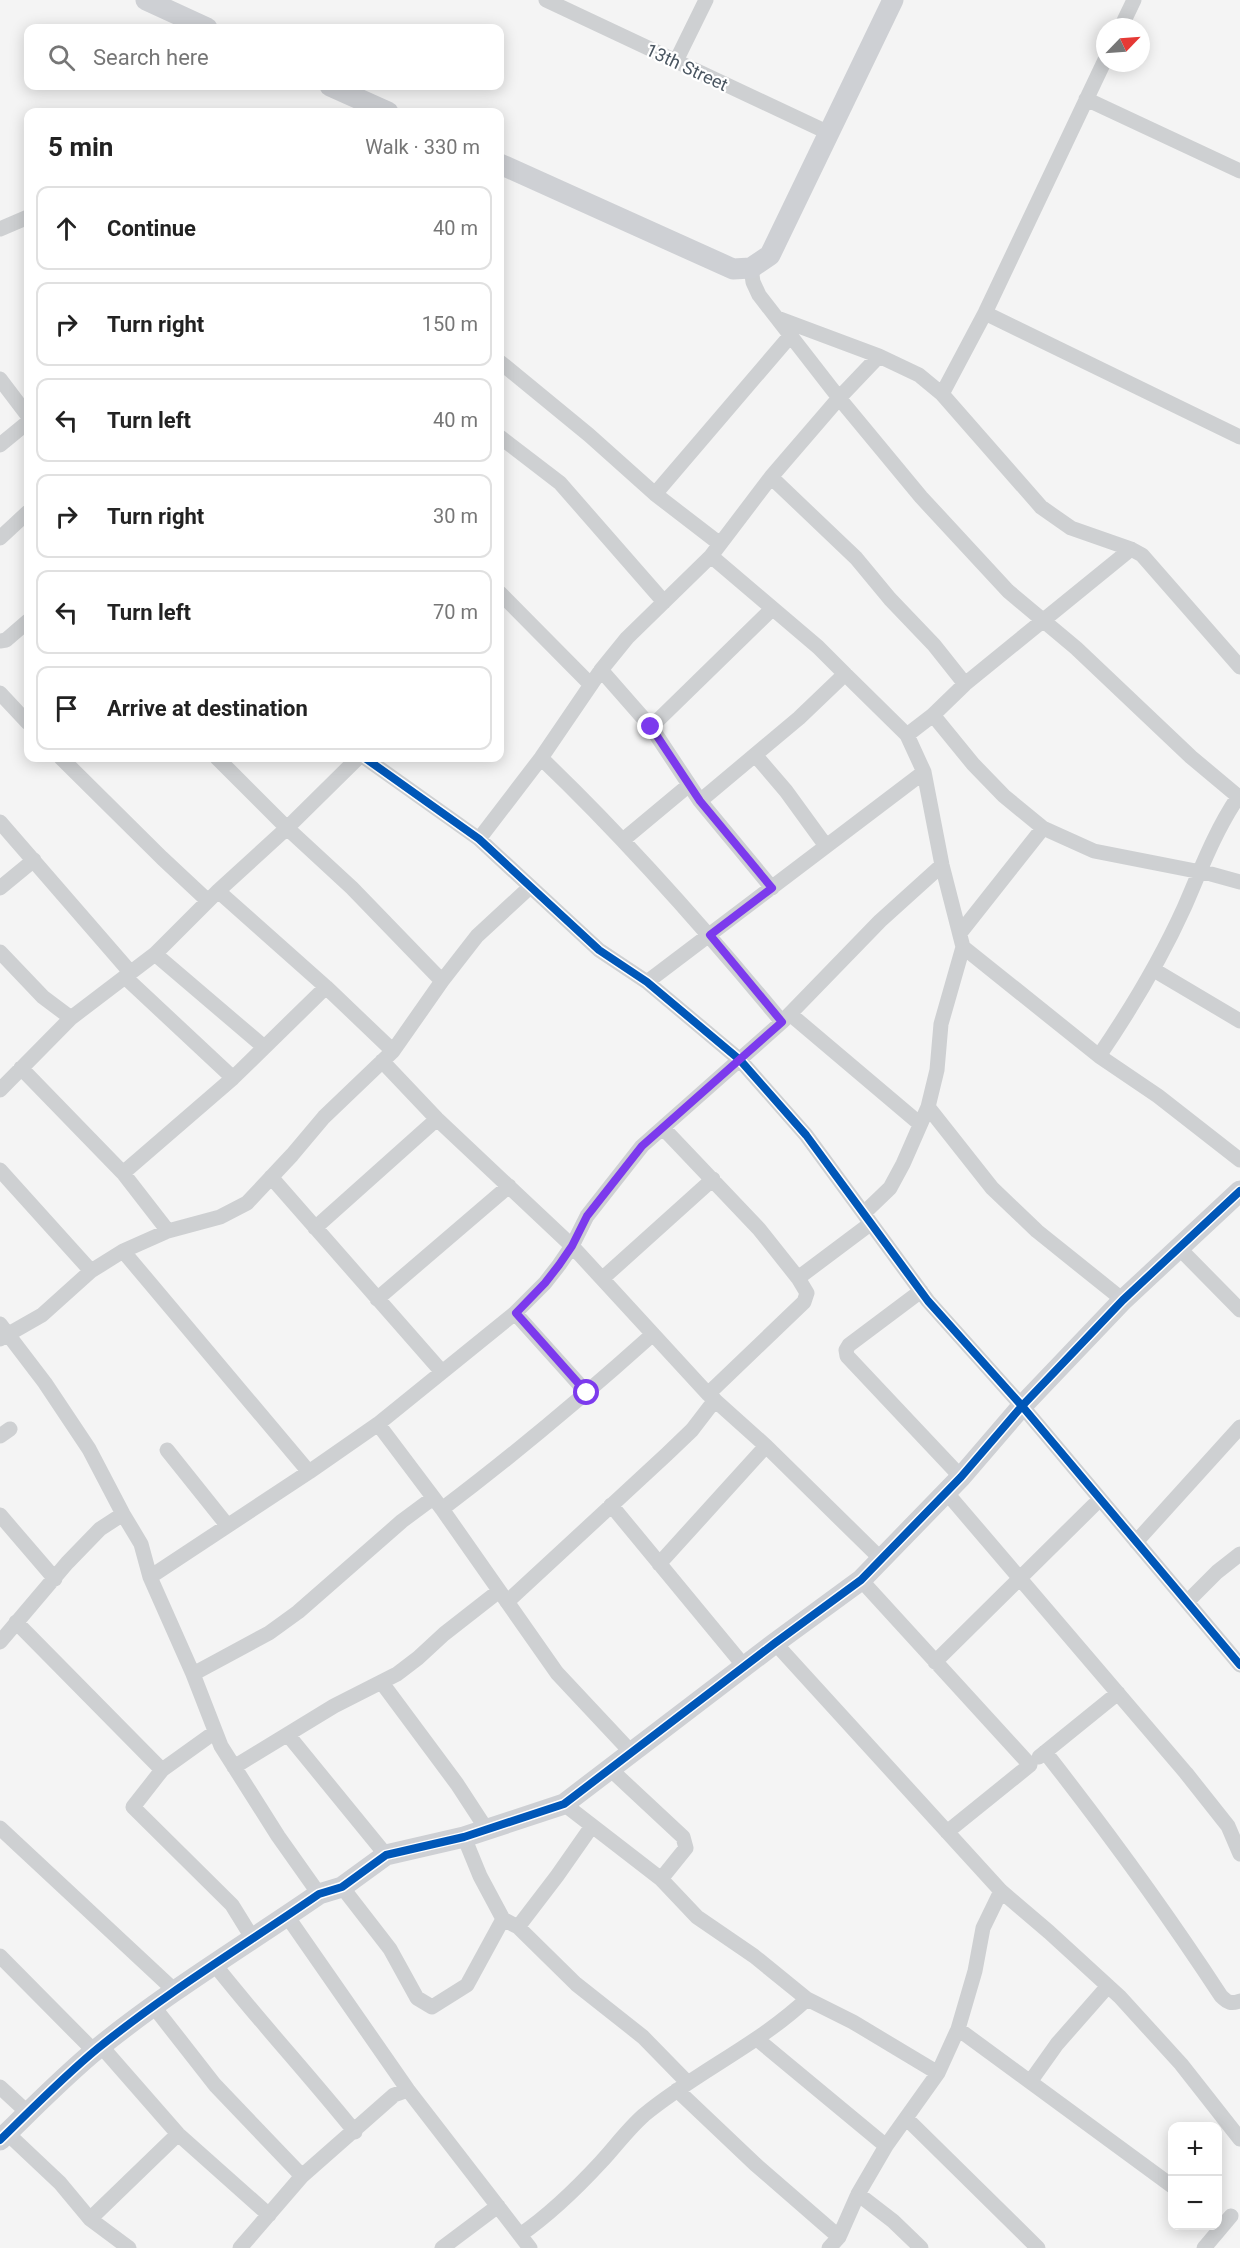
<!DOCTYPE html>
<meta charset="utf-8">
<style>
:root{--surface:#fff;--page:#f6f6f6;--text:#222;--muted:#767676;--line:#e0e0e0}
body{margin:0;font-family:Roboto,sans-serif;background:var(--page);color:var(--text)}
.controls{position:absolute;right:18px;bottom:18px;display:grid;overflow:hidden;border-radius:12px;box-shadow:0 3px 15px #0003}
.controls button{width:54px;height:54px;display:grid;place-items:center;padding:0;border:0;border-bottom:2px solid var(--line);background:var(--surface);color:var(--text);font:30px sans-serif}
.compass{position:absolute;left:1096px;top:18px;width:54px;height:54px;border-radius:50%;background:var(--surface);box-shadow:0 3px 15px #0003;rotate:65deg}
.stop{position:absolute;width:18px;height:18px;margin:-14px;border:4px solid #7c3aed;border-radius:50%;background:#fff}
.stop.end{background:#7c3aed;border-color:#fff;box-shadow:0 2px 6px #0008}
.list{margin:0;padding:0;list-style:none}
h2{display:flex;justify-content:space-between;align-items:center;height:78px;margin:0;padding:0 24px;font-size:26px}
h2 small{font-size:20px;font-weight:400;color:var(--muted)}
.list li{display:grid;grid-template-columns:39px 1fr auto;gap:18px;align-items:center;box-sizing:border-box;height:84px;margin:0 12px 12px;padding:0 12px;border:2px solid var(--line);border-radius:12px}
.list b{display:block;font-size:22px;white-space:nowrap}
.list em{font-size:20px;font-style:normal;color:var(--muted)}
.icon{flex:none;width:33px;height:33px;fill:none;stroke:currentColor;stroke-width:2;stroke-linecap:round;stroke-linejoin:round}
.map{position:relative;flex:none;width:1240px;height:2248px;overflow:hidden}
.search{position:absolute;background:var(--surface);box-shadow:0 3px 15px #0003;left:24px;top:24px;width:480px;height:66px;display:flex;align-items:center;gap:15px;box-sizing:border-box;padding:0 21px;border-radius:12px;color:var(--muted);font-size:22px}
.panel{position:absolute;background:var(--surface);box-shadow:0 3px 15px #0003;left:24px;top:108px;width:480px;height:654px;border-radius:12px}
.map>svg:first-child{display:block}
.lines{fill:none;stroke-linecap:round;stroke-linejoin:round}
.street{stroke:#ced0d2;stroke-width:15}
.secondary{stroke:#ced0d4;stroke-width:21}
.cycleway-casing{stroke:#fff;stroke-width:11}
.cycleway{stroke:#0057b8;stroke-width:8}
.route{stroke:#7c3aed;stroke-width:8}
.labels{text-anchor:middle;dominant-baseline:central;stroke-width:4.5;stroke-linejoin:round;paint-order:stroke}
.street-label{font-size:18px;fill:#4a5661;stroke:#fff}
</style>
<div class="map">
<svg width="1240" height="2248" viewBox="0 0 1240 2248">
<rect width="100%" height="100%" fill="#f4f4f4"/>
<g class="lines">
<path class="street" d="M 546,0 L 829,133
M 1121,27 L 1134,0
M 676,61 L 706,0
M 1086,99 L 1240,171
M 0,229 L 28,217
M 751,268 L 753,282 L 759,295 L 839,398 L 921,497 L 1008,591 L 1076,648 L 1191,757 L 1240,798
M 985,313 L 1240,437
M 780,319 L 879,356 L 919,375 L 942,394 L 1041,507 L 1071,528 L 1131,549 L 1142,555 L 1240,667
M 500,362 L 589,435 L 655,494 L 720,544
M 0,379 L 28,416
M 942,394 L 985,313 L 1105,60
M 500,437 L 560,483 L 664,602
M 0,445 L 28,422
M 771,477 L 856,558 L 890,599 L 934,645 L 965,684
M 655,494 L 791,335
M 0,538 L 28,512
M 711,556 L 818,647 L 845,674 L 907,735 L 924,772 L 942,865 L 963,947 L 941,1024 L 937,1070 L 928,1107 L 903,1164 L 890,1188 L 864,1213
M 500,593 L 591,685
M 0,641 L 6,640 L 28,621
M 601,670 L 651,727 L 772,609
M 0,693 L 28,723
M 933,715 L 973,764 L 1004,796 L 1043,828 L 1094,851 L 1211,874 L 1240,882
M 651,727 L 700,801 L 772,888
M 907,735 L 933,715 L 965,684 L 1131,549
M 756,756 L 786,791 L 826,846
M 61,758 L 162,858 L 208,901
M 217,758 L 287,828 L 352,888 L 442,981
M 365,758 L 479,839 L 599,950 L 647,982 L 740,1060 L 806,1135 L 928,1301 L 1022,1406 L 1240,1665
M 541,758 C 628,841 706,930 782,1022
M 700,801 L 799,718 L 845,674
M 0,822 L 131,973
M 479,839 L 541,758 L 601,670 L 627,638 L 711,556 L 771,477 L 839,398 L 879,356
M 623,840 L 689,785
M 0,888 L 34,860
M 218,891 L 326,987 L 393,1051
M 960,933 L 1043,828
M 963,947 L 1099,1056 L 1158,1096 L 1240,1160
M 0,952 L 43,997 L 71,1018
M 155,954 L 264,1047
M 1154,970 L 1240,1021
M 126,978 L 233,1078
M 647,982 L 924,772
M 790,1014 L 920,1124
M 1099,1056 C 1131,1009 1160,961 1184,908 C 1201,869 1214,833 1238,797
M 382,1061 L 437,1119 L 572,1246 L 708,1394 L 766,1446 L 881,1559
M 21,1068 L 123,1173 L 168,1231
M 0,1090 L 71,1018 L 155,954 L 218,891 L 287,828 L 358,758
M 928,1107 L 992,1188 L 1037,1231 L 1123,1300
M 663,1128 L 759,1229 L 798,1278 L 870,1224
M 0,1170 L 91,1271
M 123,1173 L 233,1078 L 326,987
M 271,1177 L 442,1372
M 315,1228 L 437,1119
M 1179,1248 L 1240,1310
M 123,1251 L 309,1472
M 603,1278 L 713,1179
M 921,1291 L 849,1345 L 846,1350 L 847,1356 L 961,1477
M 377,1299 L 509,1186
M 515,1313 L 587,1393
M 0,1324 L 45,1383 L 89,1449 L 123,1514 L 141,1544 L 150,1577 L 193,1674 L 221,1746 L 278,1836 L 319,1894
M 0,1339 L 42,1315 L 91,1271 L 123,1251 L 168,1231 L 220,1217 L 247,1203 L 292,1155 L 324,1117 L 393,1051 L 442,981 L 477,936 L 530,887
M 708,1394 L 804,1302 L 807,1293 L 798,1278
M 378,1424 L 442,1509 L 557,1673 L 631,1752
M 0,1436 L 10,1429
M 167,1450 L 227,1525
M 946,1492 L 1186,1773 L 1228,1826 L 1240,1854
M 611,1505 L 744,1666
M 442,1509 C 515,1454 585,1395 653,1334
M 0,1515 L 55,1579
M 1136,1542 L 1240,1427
M 659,1564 L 766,1446
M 150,1577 L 309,1472 L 378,1424 L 515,1313 L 545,1283 L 559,1265 L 572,1246 L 587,1216 L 642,1146 L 782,1022 L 880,921 L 942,865
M 861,1580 L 1030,1765 L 947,1832
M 507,1602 L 667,1454 L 692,1430 L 715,1400
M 1187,1602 L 1217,1572 L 1240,1554
M 16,1622 L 162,1770
M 0,1642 L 67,1563 L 100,1529 L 123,1514
M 775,1643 L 1001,1891 L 1049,1932 L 1120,1997 L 1181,2064 L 1240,2139
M 935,1662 L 1100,1499
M 193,1674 L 269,1633 L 298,1612 L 402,1521 L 433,1498
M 382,1683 L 457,1784 L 487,1830
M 215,1732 L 162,1770 L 133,1807 L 232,1905 L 253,1939
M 288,1735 L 386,1855
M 1045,1752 C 1107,1831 1166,1912 1221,1996 C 1228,2003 1231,2004 1240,2001
M 1039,1757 L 1118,1693
M 234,1767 L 334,1706 L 397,1674 L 418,1658 L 444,1634 L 499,1591
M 609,1768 L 683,1837 L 686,1848 L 661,1879
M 564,1804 L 661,1879 L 697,1917 L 754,1956 L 807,1999 L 853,2022 L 938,2073
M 0,1828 L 175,1991
M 464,1837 L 480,1876 L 503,1919 L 518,1927 L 576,1984 L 643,2037 L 687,2082
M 342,1887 L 390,1949 L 417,1998 L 432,2007 L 467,1985 L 503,1919
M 287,1916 L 408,2090 L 530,2248
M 518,1927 L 557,1876 L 592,1826
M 0,1956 L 94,2051
M 215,1965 C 260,2022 309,2075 355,2132
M 154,2007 L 215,2085 L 302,2176
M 958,2029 L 1172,2186
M 757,2039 L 886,2146
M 101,2046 L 178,2134 L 269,2215
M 1030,2082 L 1057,2044 L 1108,1986
M 0,2087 L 27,2112
M 677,2090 L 755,2164 L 839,2237
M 906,2118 L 1038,2248
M 7,2133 L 60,2183 L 90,2219 L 129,2248
M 858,2194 L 893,2221 L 921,2248
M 90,2219 L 178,2134
M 520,2235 C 549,2215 577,2188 601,2162 C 615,2147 628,2129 644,2115 C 696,2072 758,2045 807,1999
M 240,2248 L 302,2176 L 394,2095 L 408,2090
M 442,2248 L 498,2206
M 829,2248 L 839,2237 L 858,2194 L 886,2146 L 938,2073 L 958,2029 L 975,1971 L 983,1928 L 1001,1891
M 1204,2248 L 1231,2216"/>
<path class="secondary" d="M 146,0 L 207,28
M 330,86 L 388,112
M 500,164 L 733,269 L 751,268 L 770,255 L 893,0
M 0,2140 C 32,2109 63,2077 97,2049 C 167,1992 245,1945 319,1894 L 342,1887 L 386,1855 L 464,1837 L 564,1804 L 775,1643 L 861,1580 L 961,1477 L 1022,1406 L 1123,1300 L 1240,1191"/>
<defs>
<path id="cycleway" d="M 365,758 L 479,839 L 599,950 L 647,982 L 740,1060 L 806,1135 L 928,1301 L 1022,1406 L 1240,1665
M 0,2140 C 32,2109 63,2077 97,2049 C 167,1992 245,1945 319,1894 L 342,1887 L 386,1855 L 464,1837 L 564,1804 L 775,1643 L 861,1580 L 961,1477 L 1022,1406 L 1123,1300 L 1240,1191"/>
</defs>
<use href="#cycleway" class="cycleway-casing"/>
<use href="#cycleway" class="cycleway"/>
</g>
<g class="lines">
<path class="route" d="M 587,1393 L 516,1313 L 545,1283 L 559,1265 L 572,1246 L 587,1216 L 642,1146 L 782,1022 L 710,935 L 772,888 L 700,801 L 651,727"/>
</g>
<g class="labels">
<g class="street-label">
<text transform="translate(687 67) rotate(25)">13th Street</text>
</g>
</g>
</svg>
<div class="controls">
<button>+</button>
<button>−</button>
</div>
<svg class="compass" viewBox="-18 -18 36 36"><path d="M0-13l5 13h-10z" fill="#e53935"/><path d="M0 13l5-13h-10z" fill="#767676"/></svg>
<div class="stop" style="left:587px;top:1393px"></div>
<div class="stop end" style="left:651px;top:727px"></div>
<div class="search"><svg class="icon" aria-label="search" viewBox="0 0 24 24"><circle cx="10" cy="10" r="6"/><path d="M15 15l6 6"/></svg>Search here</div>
<section class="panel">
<h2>5 min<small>Walk · 330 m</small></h2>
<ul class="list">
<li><svg class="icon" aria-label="ahead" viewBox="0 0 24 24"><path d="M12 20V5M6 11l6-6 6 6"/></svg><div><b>Continue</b></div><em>40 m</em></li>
<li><svg class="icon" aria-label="right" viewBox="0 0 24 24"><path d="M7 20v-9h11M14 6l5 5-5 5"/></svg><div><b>Turn right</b></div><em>150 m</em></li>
<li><svg class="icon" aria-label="left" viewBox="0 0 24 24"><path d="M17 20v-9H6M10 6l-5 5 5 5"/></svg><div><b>Turn left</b></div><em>40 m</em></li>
<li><svg class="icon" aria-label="right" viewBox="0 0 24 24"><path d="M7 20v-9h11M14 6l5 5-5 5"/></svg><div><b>Turn right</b></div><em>30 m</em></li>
<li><svg class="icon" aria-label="left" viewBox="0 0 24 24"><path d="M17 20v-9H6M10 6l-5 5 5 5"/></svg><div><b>Turn left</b></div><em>70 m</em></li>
<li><svg class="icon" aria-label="arrive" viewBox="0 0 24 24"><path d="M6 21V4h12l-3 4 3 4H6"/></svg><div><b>Arrive at destination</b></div></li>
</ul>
</section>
</div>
